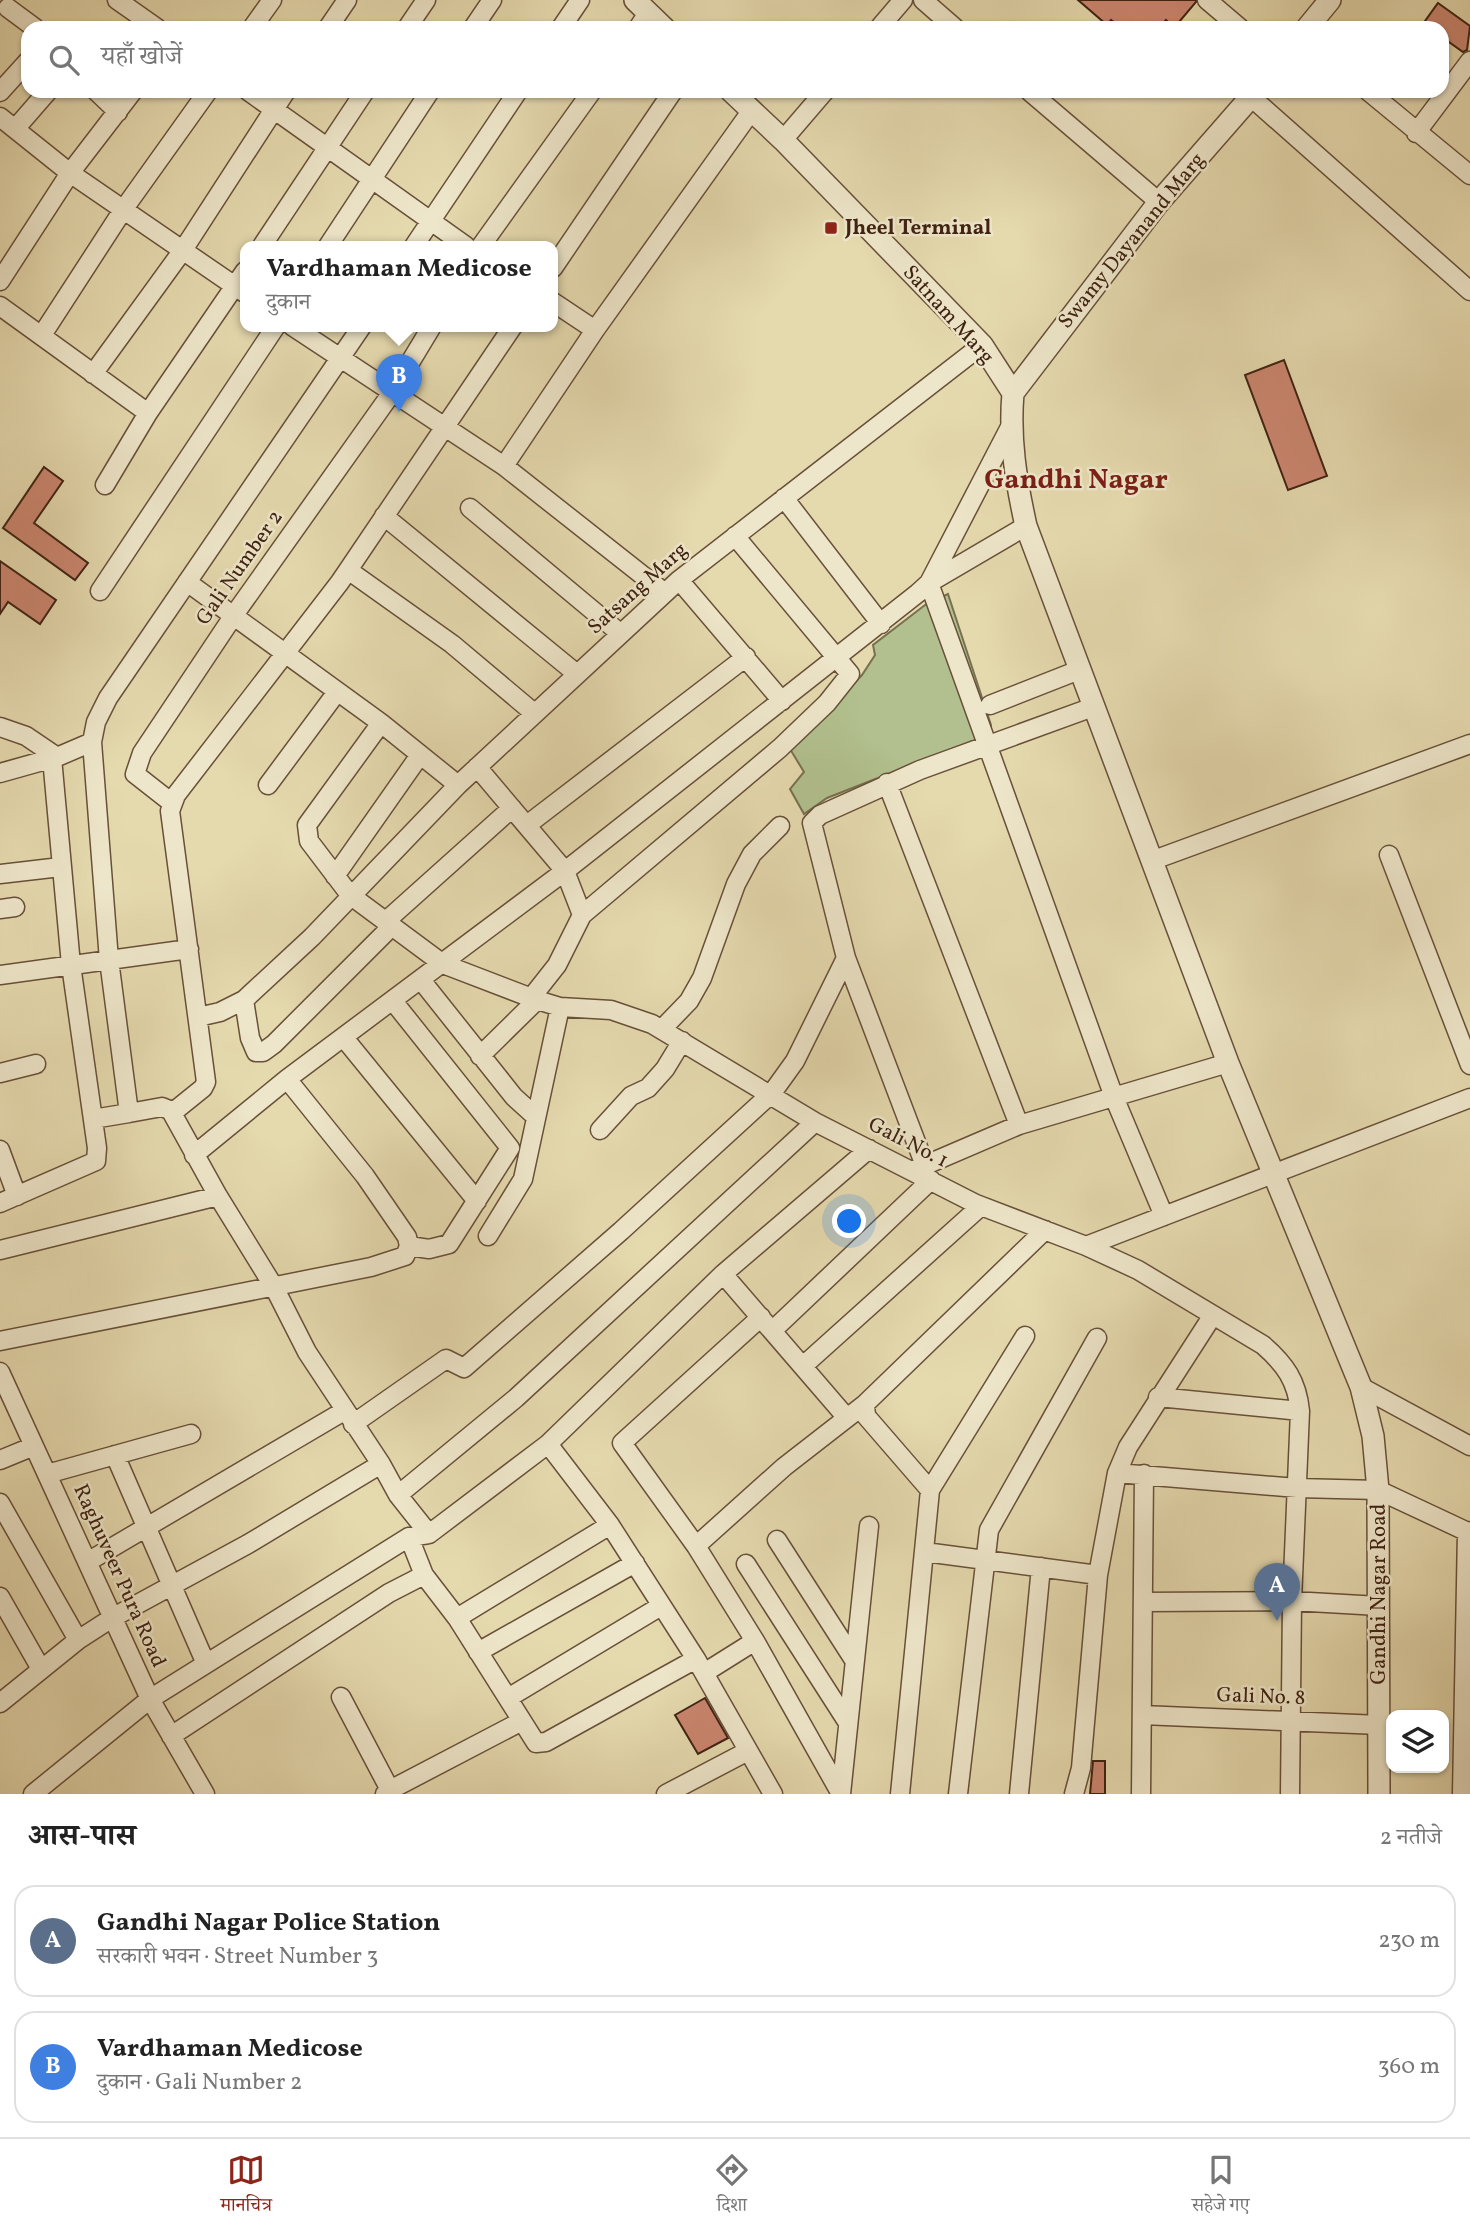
<!DOCTYPE html>
<html lang="hi">
<meta charset="utf-8">
<style>
:root{--surface:#fff;--page:#f6f6f6;--text:#222;--muted:#767676;--line:#e0e0e0;--accent:#8f2418}
body{margin:0;font-family:Vollkorn,"Noto Serif Devanagari",serif;background:var(--page);color:var(--text)}
.controls{position:absolute;right:21px;bottom:21px;display:grid;overflow:hidden;border-radius:14px;box-shadow:0 2px 5px #0004}
.controls button{width:63px;height:63px;display:grid;place-items:center;padding:0;border:0;border-bottom:2px solid var(--line);background:var(--surface);color:var(--text);font:35px sans-serif}
.you{position:absolute;left:850px;top:1222px;width:24px;height:24px;margin:-18px;border:5px solid #fff;border-radius:50%;background:#1a73e8;box-shadow:0 0 0 10px #1a73e833}
.badge{display:grid;place-items:center;width:46px;height:46px;border-radius:50%;background:var(--accent);color:#fff;font-size:23px;font-weight:700}
.pin{position:absolute;translate:-50% -58px;filter:drop-shadow(0 2px 4px #0008)}
.pin::after{content:'';position:absolute;top:37px;width:24px;height:21px;background:inherit;clip-path:polygon(0 0,100% 0,50% 100%)}
.popup{position:absolute;left:240px;top:241px;width:318px;height:91px;box-sizing:border-box;display:grid;place-content:center;border-radius:14px;background:var(--surface);filter:drop-shadow(0 2px 5px #0005);font-size:23px;white-space:nowrap;color:var(--muted)}
.popup b{font-size:26px;color:var(--text)}
.popup::after{content:'';position:absolute;left:50%;top:100%;margin-left:-14px;border:14px solid transparent;border-top-color:var(--surface)}
.list{margin:0;padding:0;list-style:none}
h2{display:flex;justify-content:space-between;align-items:center;height:91px;margin:0;padding:0 28px;font-size:30px}
h2 small{font-size:23px;font-weight:400;color:var(--muted)}
.list li{display:grid;grid-template-columns:46px 1fr auto;gap:21px;align-items:center;box-sizing:border-box;height:112px;margin:0 14px 14px;padding:0 14px;border:2px solid var(--line);border-radius:21px}
.list b{display:block;font-size:26px;white-space:nowrap}
.list p{margin:0;font-size:23px;white-space:nowrap;color:var(--muted)}
.list em{font-size:23px;font-style:normal;color:var(--muted)}
.icon{flex:none;width:38px;height:38px;fill:none;stroke:currentColor;stroke-width:2;stroke-linecap:round;stroke-linejoin:round}
.map{position:relative;flex:none;width:1470px;height:1794px;overflow:hidden}
.search{position:absolute;background:var(--surface);box-shadow:0 2px 5px #0004;left:21px;right:21px;top:21px;height:77px;display:flex;align-items:center;gap:18px;box-sizing:border-box;padding:0 24px;border-radius:21px;color:var(--muted);font-size:26px}
.sheet{height:343px;background:var(--surface)}
nav{display:flex;justify-content:space-around;align-items:center;box-sizing:border-box;height:98px;border-top:2px solid var(--line);background:var(--surface);font-size:19px;color:var(--muted)}
nav a{display:grid;justify-items:center;gap:4px}
nav .on{color:var(--accent)}
.map>svg:first-child{display:block}
.green{fill:#b1c08e;stroke:#787150;stroke-width:2}
.building{fill:#cb8670;stroke:#3e2212;stroke-width:2}
.lines{fill:none;stroke-linecap:round;stroke-linejoin:round}
.minor-casing{stroke:#685039;stroke-width:21}
.tertiary-casing{stroke:#685039;stroke-width:24}
.minor{stroke:#eee6ca;stroke-width:18}
.tertiary{stroke:#eee6ca;stroke-width:21}
.poi-dot{fill:#8f2418;stroke:#eee6ca;stroke-width:2.5}
.labels{text-anchor:middle;dominant-baseline:central;stroke-width:5;stroke-linejoin:round;paint-order:stroke}
.poi-label{font-size:21px;font-weight:bold;fill:#3e2212;stroke:#eee6ca;text-anchor:start}
.street-label{font-size:21px;fill:#3e2212;stroke:#eee6ca}
.district-label{font-size:28px;font-weight:bold;fill:#7a1f14;stroke:#eee6ca}
</style>
<div class="map">
<svg width="1470" height="1794" viewBox="0 0 1470 1794">
<rect width="100%" height="100%" fill="#e5d9ae"/>
<filter id="stains"><feTurbulence type="fractalNoise" baseFrequency=".00286" numOctaves="4"/><feColorMatrix values="0 0 0 0 .2 0 0 0 0 .09 0 0 0 0 .02 0 0 0 .5 -.17"/></filter>
<radialGradient id="worn" r=".72"><stop offset=".6" stop-color="#630" stop-opacity="0"/><stop offset="1" stop-color="#630" stop-opacity=".3"/></radialGradient>
<path class="green" d="M 948,594 L 991,725 L 990,734 L 827,798 L 804,814 L 790,789 L 804,772 L 790,749 L 862,675 L 875,655 L 873,645 L 925,605 Z"/>
<path class="building" d="M 1078,0 L 1196,0 L 1196,2 L 1174,28 L 1166,20 L 1159,28 L 1121,28 L 1111,20 L 1107,25 Z
M 1438,3 L 1470,26 L 1467,50 L 1463,52 L 1442,37 L 1442,28 L 1420,28 Z
M 1284,360 L 1327,476 L 1288,490 L 1245,375 Z
M 44,467 L 63,481 L 34,523 L 88,563 L 75,580 L 3,528 Z
M 0,561 L 56,600 L 40,624 L 8,602 L 0,614 Z
M 705,1698 L 728,1738 L 698,1754 L 675,1715 Z
M 1093,1761 L 1105,1761 L 1105,1794 L 1090,1794 Z"/>
<g class="lines">
<defs>
<path id="minor" d="M 117,0 L 157,28
M 923,0 L 955,28
M 1207,0 L 1240,28
M 8,8 L 35,28
M 252,28 L 272,0
M 328,28 L 347,0
M 407,28 L 426,0
M 473,28 L 492,0
M 561,28 L 580,0
M 638,28 L 648,13
M 879,28 L 903,0
M 96,91 L 118,112
M 248,91 L 466,246
M 1029,91 L 1159,202
M 1368,91 L 1470,175
M 0,92 L 28,61
M 1251,97 L 1470,291
M 0,117 L 70,173 L 245,293
M 15,129 L 48,91
M 1416,133 L 1470,61
M 783,140 L 825,91
M 262,246 L 365,91
M 328,246 L 430,91
M 414,246 L 518,91
M 481,246 L 592,91
M 553,268 L 673,91
M 0,281 L 70,173 L 133,91
M 553,302 L 595,330
M 0,306 L 148,413
M 292,326 L 504,466 L 665,593
M 42,335 L 123,210 L 208,91
M 93,374 L 183,250 L 286,91
M 504,466 L 595,330 L 752,110
M 105,485 L 148,413 L 245,271
M 784,498 L 881,624
M 470,508 L 621,634
M 384,516 L 577,674
M 1026,526 L 929,583 L 1114,1097 L 1164,1216
M 348,570 L 452,644 L 534,713
M 679,580 L 782,701
M 187,582 L 381,723 L 458,785
M 100,591 L 276,326
M 990,705 L 1079,670
M 381,723 L 307,825 L 309,841 L 350,895 L 443,964 L 537,1000 L 560,1007 L 611,1010 L 652,1024 L 815,1122 L 976,1204 L 1086,1246 L 1470,1098
M 0,727 L 26,736 L 57,757
M 477,767 L 565,871 L 582,915 L 557,965 L 531,998
M 0,773 L 57,757 L 92,742
M 887,783 L 1019,1125
M 268,785 L 337,692
M 172,803 L 135,774 L 142,753 L 234,615 L 391,394 L 432,326
M 527,825 L 746,657
M 1389,855 L 1470,1065
M 1151,861 L 1470,744
M 0,874 L 52,868
M 335,876 L 420,755
M 0,909 L 15,907
M 582,915 L 780,748 L 827,703 L 850,674 L 735,536
M 386,921 L 512,808
M 0,975 L 189,949
M 421,980 L 514,1097 L 535,1116
M 244,1000 L 250,1038 L 256,1052 L 263,1052 L 274,1044 L 392,926
M 393,1001 L 510,1148 L 449,1244 L 429,1249 L 409,1246
M 198,1017 L 220,1012 L 244,1000 L 312,937 L 458,785 L 679,580 L 982,345
M 662,1029 L 689,1001 L 702,978 L 736,884 L 752,854 L 780,826
M 344,1038 L 477,1201
M 480,1056 L 537,1000
M 0,1073 L 36,1064
M 129,1113 L 162,1107 L 172,1111
M 93,1119 L 129,1113 L 109,960 L 92,742 L 96,722 L 108,698 L 362,326
M 600,1130 L 631,1096 L 648,1088 L 665,1069 L 682,1041
M 0,1150 L 17,1196
M 194,1155 L 287,1079 L 565,871 L 918,593 L 929,583 L 1010,427
M 924,1163 L 846,958 L 812,823 L 820,815 L 920,770 L 1093,707
M 914,1170 L 1019,1125 L 1228,1063
M 0,1203 L 96,1161 L 97,1148 L 71,965 L 52,758
M 488,1236 L 523,1179 L 560,1007
M 1086,1246 L 1138,1270 L 1263,1345 C 1285,1364 1297,1381 1300,1411 L 1292,1601 L 1290,1794
M 0,1250 L 218,1196
M 723,1274 L 847,1418
M 761,1317 L 622,1443 L 696,1546 L 755,1641 L 841,1794
M 772,1331 L 931,1180
M 0,1341 L 371,1267 L 405,1256 L 409,1246 L 407,1237 L 365,1176 L 287,1079
M 803,1366 L 981,1206
M 0,1372 L 150,1699 L 205,1794
M 1361,1387 L 1470,1446
M 1158,1397 L 1300,1411
M 353,1424 L 446,1359 L 464,1368 L 621,1231 L 772,1093 L 795,1061 L 846,958
M 548,1444 L 610,1525 L 696,1659 L 773,1794
M 115,1455 L 206,1664
M 0,1460 L 34,1446
M 381,1464 L 398,1495 L 429,1534
M 1117,1473 L 1128,1447 L 1213,1315
M 47,1474 L 191,1434
M 930,1490 L 866,1416 L 865,1404 L 1045,1230
M 398,1495 L 516,1398 L 815,1122
M 0,1503 L 78,1640
M 409,1537 L 429,1534 L 548,1444 L 723,1274 L 869,1149
M 777,1540 L 854,1660
M 696,1546 L 784,1467 L 865,1404
M 925,1552 L 1098,1575
M 89,1561 L 344,1411
M 746,1564 L 848,1723
M 0,1597 L 41,1669
M 1143,1602 L 1292,1601 L 1379,1606
M 457,1618 L 610,1525
M 478,1652 L 635,1563
M 704,1673 L 755,1641
M 341,1697 L 390,1790 L 385,1794
M 508,1698 L 661,1606
M 0,1703 L 78,1640 L 112,1618 L 248,1544 L 381,1464 L 307,1352 L 274,1287 L 218,1196 L 172,1113 L 203,1088 L 206,1082 L 170,811 L 176,795 L 340,582 L 513,326
M 1142,1715 L 1380,1725
M 171,1736 L 389,1593 L 424,1575
M 390,1790 L 522,1721
M 33,1794 L 150,1699 L 409,1537 L 424,1575 L 457,1618 L 536,1743 L 546,1742 L 696,1659
M 666,1794 L 748,1751
M 841,1794 L 869,1526
M 900,1794 L 930,1490 L 1025,1336
M 958,1794 L 989,1530 L 1097,1338
M 1019,1794 L 1041,1567
M 1074,1794 L 1081,1768 L 1098,1575 L 1117,1473 L 1297,1488 L 1378,1490 L 1470,1533
M 1141,1794 L 1144,1474
M 1462,1794 L 1467,1531"/>
<path id="tertiary" d="M 635,0 L 664,28
M 1307,28 L 1330,0
M 731,91 L 783,140 L 982,345 L 1013,393
M 1013,393 C 1009,439 1016,481 1026,526 L 1228,1063 L 1361,1387 L 1373,1436 L 1378,1490 L 1379,1794
M 1013,393 L 1159,202 L 1256,91"/>
</defs>
<use href="#minor" class="minor-casing"/>
<use href="#tertiary" class="tertiary-casing"/>
<use href="#minor" class="minor"/>
<use href="#tertiary" class="tertiary"/>
</g>
<rect class="poi-dot" x="824" y="221" width="14" height="14" rx="3.5"/>
<g class="labels">
<g class="poi-label">
<text x="845" y="228">Jheel Terminal</text>
</g>
<g class="street-label">
<text transform="translate(1132 241) rotate(-51)">Swamy Dayanand Marg</text>
<text transform="translate(948 315) rotate(48)">Satnam Marg</text>
<text transform="translate(240 568) rotate(-55)">Gali Number 2</text>
<text transform="translate(638 589) rotate(-42)">Satsang Marg</text>
<text transform="translate(908 1143) rotate(27)">Gali No. 1</text>
<text transform="translate(119 1576) rotate(66)">Raghuveer Pura Road</text>
<text transform="translate(1379 1594) rotate(-90)">Gandhi Nagar Road</text>
<text transform="translate(1261 1697) rotate(2)">Gali No. 8</text>
</g>
<g class="district-label">
<text x="1076" y="480">Gandhi Nagar</text>
</g>
</g>
<rect width="100%" height="100%" filter="url(#stains)"/>
<rect width="100%" height="100%" fill="url(#worn)"/>
</svg>
<div class="controls">
<button><svg class="icon" aria-label="layers" viewBox="0 0 24 24"><path d="M12 4l9 5-9 5-9-5zM3 14l9 5 9-5"/></svg></button>
</div>
<div class="you"></div>
<div class="pin badge" style="left:1277px;top:1621px;background:#5c6f8a">A</div>
<div class="pin badge" style="left:399px;top:412px;background:#3f7fe0">B</div>
<div class="popup"><b>Vardhaman Medicose</b>दुकान</div>
<div class="search"><svg class="icon" aria-label="search" viewBox="0 0 24 24"><circle cx="10" cy="10" r="6"/><path d="M15 15l6 6"/></svg>यहाँ खोजें</div>
</div>
<section class="sheet">
<h2>आस-पास<small>2 नतीजे</small></h2>
<ul class="list">
<li><span class="badge" style="background:#5c6f8a">A</span><div><b>Gandhi Nagar Police Station</b><p>सरकारी भवन · Street Number 3</p></div><em>230 m</em></li>
<li><span class="badge" style="background:#3f7fe0">B</span><div><b>Vardhaman Medicose</b><p>दुकान · Gali Number 2</p></div><em>360 m</em></li>
</ul>
</section>
<nav>
<a class="on"><svg class="icon" aria-label="map" viewBox="0 0 24 24"><path d="M3 6l6-2 6 2 6-2v14l-6 2-6-2-6 2zM9 4v14M15 6v14"/></svg>मानचित्र</a>
<a><svg class="icon" aria-label="directions" viewBox="0 0 24 24"><path d="M12 3l9 9-9 9-9-9zM9 14v-3h6M13 9l2 2-2 2"/></svg>दिशा</a>
<a><svg class="icon" aria-label="saved" viewBox="0 0 24 24"><path d="M7 4h10v16l-5-4-5 4z"/></svg>सहेजे गए</a>
</nav>
